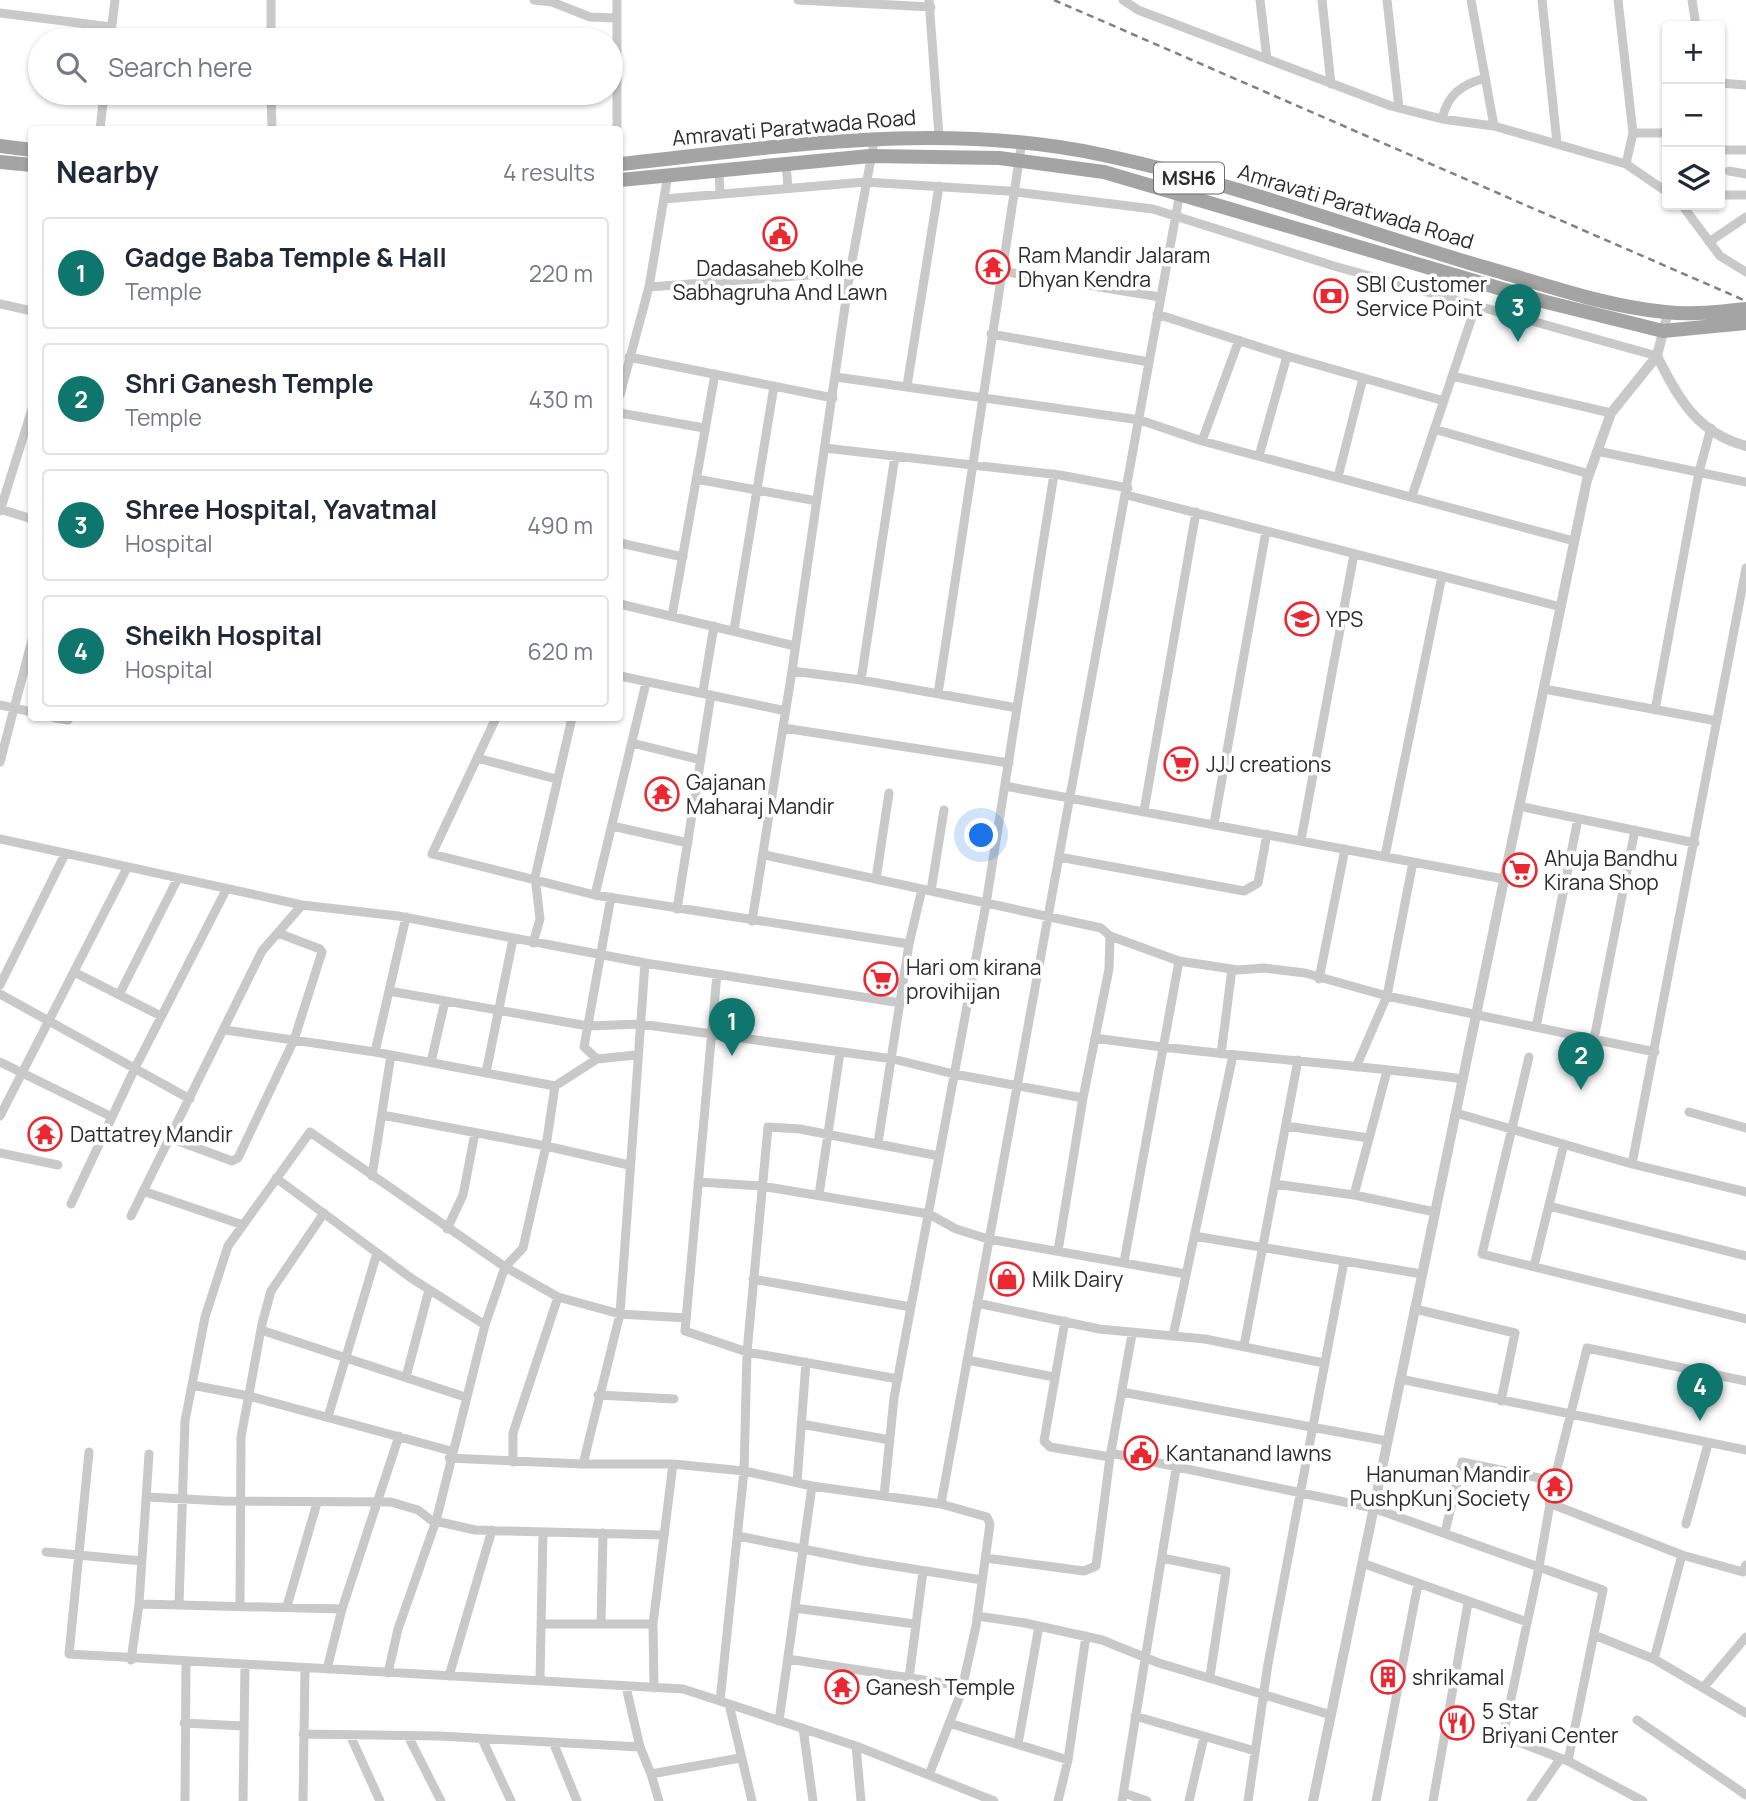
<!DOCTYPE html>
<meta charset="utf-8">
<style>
:root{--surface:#fff;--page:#f2f2f3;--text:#1f2937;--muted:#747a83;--line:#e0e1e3;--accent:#0f766e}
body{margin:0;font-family:Manrope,sans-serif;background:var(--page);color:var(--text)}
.controls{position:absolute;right:21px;top:21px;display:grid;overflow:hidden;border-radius:7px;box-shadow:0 2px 5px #0004}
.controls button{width:63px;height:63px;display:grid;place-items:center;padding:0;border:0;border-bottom:2px solid var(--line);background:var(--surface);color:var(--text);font:35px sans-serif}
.you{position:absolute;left:982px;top:836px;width:24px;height:24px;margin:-18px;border:5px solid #fff;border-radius:50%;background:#1a73e8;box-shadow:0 0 0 10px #1a73e833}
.badge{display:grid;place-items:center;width:46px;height:46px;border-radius:50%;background:var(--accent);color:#fff;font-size:23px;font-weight:700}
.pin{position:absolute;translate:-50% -58px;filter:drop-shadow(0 2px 4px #0008)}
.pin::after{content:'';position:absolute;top:37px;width:24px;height:21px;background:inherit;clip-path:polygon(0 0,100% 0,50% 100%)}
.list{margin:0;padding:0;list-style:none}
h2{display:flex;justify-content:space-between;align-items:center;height:91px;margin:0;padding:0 28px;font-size:30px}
h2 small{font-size:23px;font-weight:400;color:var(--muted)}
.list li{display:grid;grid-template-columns:46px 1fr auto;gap:21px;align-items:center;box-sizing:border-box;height:112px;margin:0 14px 14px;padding:0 14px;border:2px solid var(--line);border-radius:7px}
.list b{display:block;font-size:26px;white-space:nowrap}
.list p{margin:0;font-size:23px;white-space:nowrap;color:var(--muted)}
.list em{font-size:23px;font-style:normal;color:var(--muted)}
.icon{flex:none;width:38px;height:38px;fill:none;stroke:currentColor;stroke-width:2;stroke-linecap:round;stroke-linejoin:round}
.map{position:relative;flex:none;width:1746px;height:1801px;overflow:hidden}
.search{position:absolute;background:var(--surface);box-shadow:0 2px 5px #0004;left:28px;top:28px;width:595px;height:77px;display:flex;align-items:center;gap:18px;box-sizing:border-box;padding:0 24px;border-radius:38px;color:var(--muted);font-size:26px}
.panel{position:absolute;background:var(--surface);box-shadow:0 2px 5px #0004;left:28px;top:126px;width:595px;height:595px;border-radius:7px}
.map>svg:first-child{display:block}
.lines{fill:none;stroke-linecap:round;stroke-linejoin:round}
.minor{stroke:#c9c9c9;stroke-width:9}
.tertiary{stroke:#c9c9c9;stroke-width:10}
.primary{stroke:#a4a4a4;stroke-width:14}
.rail{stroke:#818181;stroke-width:2.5;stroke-dasharray:7 5;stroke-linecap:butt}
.labels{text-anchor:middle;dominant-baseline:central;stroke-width:7;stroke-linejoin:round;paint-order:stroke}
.shield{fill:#fff;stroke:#6b6b6b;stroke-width:2}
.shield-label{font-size:19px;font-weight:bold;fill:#2c2c2c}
.street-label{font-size:21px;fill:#2c2c2c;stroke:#fff}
.poi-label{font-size:21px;fill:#2c2c2c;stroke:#fff;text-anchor:start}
</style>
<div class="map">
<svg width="1746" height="1801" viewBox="0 0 1746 1801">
<rect width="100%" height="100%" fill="#fff"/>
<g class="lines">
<path class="minor" d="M 271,0 L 271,40
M 534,0 L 552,2 L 590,17 L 615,18
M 617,0 L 617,130
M 798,0 L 931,7
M 929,0 L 939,136
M 1123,0 L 1138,10 L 1391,106 L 1442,119 L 1494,126 L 1626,164 L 1667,192
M 1260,0 L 1267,59
M 1322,0 L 1331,84
M 1387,0 L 1399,108
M 1471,0 L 1494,126
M 1542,0 L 1557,143
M 1618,0 L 1633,133 L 1626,164
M 1692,0 L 1696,26
M 0,13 L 111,27
M 110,40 L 115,0
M 1720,83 L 1746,85
M 271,93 L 272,130
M 1442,119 C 1448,94 1461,85 1485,78
M 100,130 L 104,93
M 1633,133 L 1667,133
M 875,137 L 850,272 L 792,671 L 861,680 L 1017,708
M 1720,150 L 1746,150
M 786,164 L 788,188
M 719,170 L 720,194
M 1729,171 L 1746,174
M 1720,195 L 1746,195
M 664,199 L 865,182 L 1008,191 L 1153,209 L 1334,266 L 1657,356
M 1682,205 L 1720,256 L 1746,272
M 1709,242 L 1746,217
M 1001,271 L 1160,297
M 649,287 L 850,272
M 0,304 L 32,311
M 1157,314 L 1287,356 L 1444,401
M 991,334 L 1149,362
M 629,357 L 833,398
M 1452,376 L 1611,413
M 836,377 L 1140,420 L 1202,441 L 1574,541
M 907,386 L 939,186
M 620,395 L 649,287 L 668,174
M 620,413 L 704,428
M 1434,429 L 1589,474
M 1202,441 L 1239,340
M 825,448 L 1060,475 L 1128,488
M 1597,451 L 1746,482
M 1259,456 L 1287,356
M 1338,477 L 1363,378
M 696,479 L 817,501
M 1127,495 L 1561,607
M 1412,496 L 1476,305
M 0,509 L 32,519
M 0,511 L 32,409
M 620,543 L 683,557
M 620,604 L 795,646
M 672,616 L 715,374
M 734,630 L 774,386
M 620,676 L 786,711
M 861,680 L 895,456
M 1544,689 L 1717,721
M 703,691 L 714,626
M 938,694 L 1022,141
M 0,705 L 32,712
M 1655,710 L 1699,472 L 1711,428
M 55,718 L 68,720 L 69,718
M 496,718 L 432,854 L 595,895 L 909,944
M 784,728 L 1009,763
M 632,743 L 701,760
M 477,758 L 556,779
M 0,762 L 32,640
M 1005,786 L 1504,879
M 1519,806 L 1695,843
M 1144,811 L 1196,512
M 1214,824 L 1266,531
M 612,826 L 688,843
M 0,839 L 302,905 L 398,916 L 645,963 L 620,1314 L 583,1464 L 673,1464 L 744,1471 L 720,1701 L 856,1746 L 994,1801
M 1301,840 L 1354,554
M 765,855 L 1101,928 L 1110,936 L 1109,969 L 1083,1098 L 1058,1251
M 1385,856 L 1442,576
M 1059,857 L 1244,891 L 1258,883 L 1267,834
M 876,879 L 889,793
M 931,891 L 944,810
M 595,895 L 646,683
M 677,909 L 711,695
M 752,921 L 792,671
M 1110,936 L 1179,961 L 1238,970 L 1264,968 L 1305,973 L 1387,996 L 1655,1052
M 533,943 L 540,919 L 535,877 L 572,718
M 645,963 L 901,1003
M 74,972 L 161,1016
M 717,974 L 685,1331 L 747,1352 L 898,1379
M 1319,979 L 1345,849
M 0,985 L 65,854
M 389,991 L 588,1026 L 640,1024 L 893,1059 L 954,1074 L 1083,1098
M 0,994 L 190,1099
M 119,995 L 177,880
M 1536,1027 L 1578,819
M 225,1030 L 375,1052 L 555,1086
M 1096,1038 C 1218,1057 1341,1062 1463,1079
M 1594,1039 L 1635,830
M 375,1052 L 406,917
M 1221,1054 L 1232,969
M 1529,1057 L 1482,1254 L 1746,1319
M 597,1059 L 636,1055
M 0,1062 L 112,1117
M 431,1062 L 445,1001
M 1356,1067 L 1387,996 L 1413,862
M 486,1073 L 513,939
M 1689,1112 L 1746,1128
M 1456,1113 L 1632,1164 L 1746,1192
M 382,1115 L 546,1146 L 629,1165
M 0,1116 L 127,868
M 1286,1126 L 1369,1138
M 170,1138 L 232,1161 L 238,1158 L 294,1040 L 322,952 L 320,949 L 278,933
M 878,1143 L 909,944 L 922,889
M 0,1153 L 58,1165
M 1632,1164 L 1746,568
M 372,1176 L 391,1055
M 276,1178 L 411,1278 L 485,1325
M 698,1182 L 761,1186 L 929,1214 L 956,1229 L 988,1239 L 1186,1274
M 1275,1184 L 1354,1195 L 1435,1212
M 143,1191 L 243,1225
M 819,1195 L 840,1052
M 1354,1195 L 1387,1071
M 71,1204 L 135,1068 L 226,890
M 1549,1206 L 1746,1256
M 131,1216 L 262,951 L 302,905
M 447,1229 L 463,1195 L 475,1133
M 1194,1236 L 1422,1274
M 1124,1262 L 1179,961
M 1534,1266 L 1564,1144
M 753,1279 L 911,1307
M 977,1303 L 1099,1329 L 1205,1339 L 1324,1363
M 1415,1309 L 1515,1333 L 1501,1401
M 1065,1321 L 1044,1441 L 1050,1447 L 1110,1457
M 261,1330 L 465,1397
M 1173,1336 L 1233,1055
M 1244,1346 L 1298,1060
M 967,1360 L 1054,1377
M 406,1377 L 429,1290
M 1400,1379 L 1746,1450
M 192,1385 L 249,1396 L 451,1451
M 1122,1392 L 1387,1441
M 598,1395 L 674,1399
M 328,1417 L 377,1253
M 801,1424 L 890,1440
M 89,1452 L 69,1654 L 683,1689 L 720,1701
M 1111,1453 L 1373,1508 L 1603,1590 L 1568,1761
M 449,1458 L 583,1464
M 513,1462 L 513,1433 L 558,1297
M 797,1482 L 806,1362
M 884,1496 L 894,1398 L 986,904 L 1054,474
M 147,1497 L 223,1501 L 391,1502 L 418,1510 L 431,1520 L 475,1530 L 663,1535
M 1549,1503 L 1682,1555 L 1743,1572 L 1746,1565
M 941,1504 L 1183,176
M 1686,1524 L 1708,1444
M 1445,1532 L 1462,1462 L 1554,1481
M 738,1536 L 863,1561 L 982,1580
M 46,1552 L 142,1561
M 986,1558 L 1084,1571 L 1096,1566 L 1110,1457 L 1132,1334
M 1162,1558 L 1226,1571 L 1210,1676
M 1362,1563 L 1527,1622
M 139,1604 L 342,1609
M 179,1604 L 185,1421 L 205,1317 L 228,1246 L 310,1132 L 505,1267 L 558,1297 L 620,1314 L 686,1318
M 240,1604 L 241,1437 L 262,1324 L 271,1291 L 324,1213
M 287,1606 L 317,1503
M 795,1608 L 915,1624
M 977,1616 L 1025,1623 L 1102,1640 L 1159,1663 L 1331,1715
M 543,1624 L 653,1624
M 601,1624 L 603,1533
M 1594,1635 L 1654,1659 L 1746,1713
M 788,1659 L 962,1686
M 1654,1659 L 1682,1555
M 131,1660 L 139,1604 L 149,1454
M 327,1669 L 342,1609 L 399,1436
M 388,1673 L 398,1629 L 436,1521 L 485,1325 L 505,1267 L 523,1248 L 546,1146 L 555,1086 L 597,1059 L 584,1047 L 611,897
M 449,1676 L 492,1530
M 909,1678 L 923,1571
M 540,1679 L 543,1532
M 626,1687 L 640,1747 L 651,1774 L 740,1758
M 654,1688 L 653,1624 L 673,1464
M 1703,1688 L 1746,1637
M 729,1704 L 752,1801
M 1135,1716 L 1255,1751
M 1637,1720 L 1746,1795
M 779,1721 L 812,1486
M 184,1723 L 243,1726
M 949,1723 L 1068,1760
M 803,1728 L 813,1801
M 303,1734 L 439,1736 L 640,1747
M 350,1735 L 380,1801
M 408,1736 L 441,1801
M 482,1739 L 511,1801
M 553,1742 L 577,1801
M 1018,1744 L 1039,1626
M 856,1746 L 861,1801
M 651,1774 L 659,1801
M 929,1775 L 961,1693 L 976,1626 L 990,1524 L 987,1517 L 941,1504 L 812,1486 L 744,1471 L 747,1352 L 768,1127 L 800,1129 L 939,1156
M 1124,1793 L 1147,1801
M 185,1801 L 186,1662
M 243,1801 L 245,1665
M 303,1801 L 305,1668
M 1058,1801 L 1068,1760 L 1086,1636
M 1122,1801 L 1176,1469
M 1189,1801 L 1204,1737
M 1248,1801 L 1268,1664 L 1344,1262
M 1376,1801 L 1418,1584
M 1433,1801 L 1468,1603
M 1531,1801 L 1560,1759
M 1643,1801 L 1568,1761 L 1503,1736 L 1539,1567 L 1554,1481 L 1587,1348 L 1746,1381"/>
<path class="tertiary" d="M 1657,356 C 1678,398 1697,433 1746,446
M 1313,1801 L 1587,480 L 1611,413 L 1657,356 L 1668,312"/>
<path class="primary" d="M 0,146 L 32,150
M 0,162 L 32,165
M 620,164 C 781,147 941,120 1103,155 C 1231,182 1355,229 1480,266 C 1541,283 1602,306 1665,312 C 1692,315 1719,312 1746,309
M 620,180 L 870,156 L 999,158 L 1104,172 L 1546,302 L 1663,331 L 1746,323"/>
<path class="rail" d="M 1054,0 L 1746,301"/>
</g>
<defs>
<symbol id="civic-ring" viewBox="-11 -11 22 22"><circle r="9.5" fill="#fff" stroke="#e92831" stroke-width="1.5"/><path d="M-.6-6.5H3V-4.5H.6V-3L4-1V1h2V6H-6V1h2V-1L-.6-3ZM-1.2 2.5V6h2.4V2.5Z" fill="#e92831"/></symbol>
<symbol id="temple-ring" viewBox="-11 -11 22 22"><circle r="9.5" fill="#fff" stroke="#e92831" stroke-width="1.5"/><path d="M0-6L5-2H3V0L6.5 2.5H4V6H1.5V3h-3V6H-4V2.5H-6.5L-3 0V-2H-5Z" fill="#e92831"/></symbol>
<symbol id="bank-ring" viewBox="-11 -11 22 22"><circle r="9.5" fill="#fff" stroke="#e92831" stroke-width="1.5"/><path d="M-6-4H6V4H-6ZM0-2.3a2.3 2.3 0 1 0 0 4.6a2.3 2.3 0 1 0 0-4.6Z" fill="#e92831"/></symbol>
<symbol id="school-ring" viewBox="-11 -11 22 22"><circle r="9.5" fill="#fff" stroke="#e92831" stroke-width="1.5"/><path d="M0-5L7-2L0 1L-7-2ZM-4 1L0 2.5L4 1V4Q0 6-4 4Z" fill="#e92831"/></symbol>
<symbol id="supermarket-ring" viewBox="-11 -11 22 22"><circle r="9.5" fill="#fff" stroke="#e92831" stroke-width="1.5"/><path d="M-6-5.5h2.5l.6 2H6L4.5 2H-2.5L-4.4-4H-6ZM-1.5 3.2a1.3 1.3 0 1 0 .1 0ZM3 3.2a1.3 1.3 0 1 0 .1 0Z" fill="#e92831"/></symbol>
<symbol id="shop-ring" viewBox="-11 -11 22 22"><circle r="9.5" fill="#fff" stroke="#e92831" stroke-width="1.5"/><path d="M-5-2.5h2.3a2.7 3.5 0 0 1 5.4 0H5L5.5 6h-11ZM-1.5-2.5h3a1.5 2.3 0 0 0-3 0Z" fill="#e92831"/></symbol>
<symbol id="building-ring" viewBox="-11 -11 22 22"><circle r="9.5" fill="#fff" stroke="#e92831" stroke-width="1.5"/><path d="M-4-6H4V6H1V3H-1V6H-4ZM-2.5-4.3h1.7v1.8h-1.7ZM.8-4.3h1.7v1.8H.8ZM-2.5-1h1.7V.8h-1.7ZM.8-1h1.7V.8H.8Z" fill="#e92831"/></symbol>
<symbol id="restaurant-ring" viewBox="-11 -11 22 22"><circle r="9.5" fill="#fff" stroke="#e92831" stroke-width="1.5"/><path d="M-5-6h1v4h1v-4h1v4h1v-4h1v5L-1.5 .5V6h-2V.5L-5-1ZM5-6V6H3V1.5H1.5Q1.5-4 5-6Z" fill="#e92831"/></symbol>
</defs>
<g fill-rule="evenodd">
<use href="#civic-ring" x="761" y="215" width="38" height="38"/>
<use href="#temple-ring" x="974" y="248" width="38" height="38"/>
<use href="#bank-ring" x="1312" y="277" width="38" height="38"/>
<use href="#school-ring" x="1283" y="600" width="38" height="38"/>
<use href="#supermarket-ring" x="1162" y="745" width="38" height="38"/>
<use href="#temple-ring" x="643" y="775" width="38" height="38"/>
<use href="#supermarket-ring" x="1501" y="851" width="38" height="38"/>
<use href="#supermarket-ring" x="862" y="960" width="38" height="38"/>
<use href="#temple-ring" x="26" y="1115" width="38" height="38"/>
<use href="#shop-ring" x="988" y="1260" width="38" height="38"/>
<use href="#civic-ring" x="1122" y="1434" width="38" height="38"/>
<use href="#temple-ring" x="1536" y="1467" width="38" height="38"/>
<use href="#building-ring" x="1369" y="1658" width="38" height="38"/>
<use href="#temple-ring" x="823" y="1668" width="38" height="38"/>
<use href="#restaurant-ring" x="1438" y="1704" width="38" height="38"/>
</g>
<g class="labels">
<rect class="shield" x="1154" y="162.5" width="70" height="31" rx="5"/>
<g class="shield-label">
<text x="1189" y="178">MSH6</text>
</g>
<g class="street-label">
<text transform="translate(794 127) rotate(-5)">Amravati Paratwada Road</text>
<text transform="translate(1356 206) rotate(17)">Amravati Paratwada Road</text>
</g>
<g class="poi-label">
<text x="1018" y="255">Ram Mandir Jalaram<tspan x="1018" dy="24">Dhyan Kendra</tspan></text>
<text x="780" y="268" text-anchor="middle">Dadasaheb Kolhe<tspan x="780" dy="24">Sabhagruha And Lawn</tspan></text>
<text x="1356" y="284">SBI Customer<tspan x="1356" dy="24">Service Point</tspan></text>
<text x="1326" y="619">YPS</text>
<text x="1206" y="764">JJJ creations</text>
<text x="686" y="782">Gajanan<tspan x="686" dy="24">Maharaj Mandir</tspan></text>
<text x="1544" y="858">Ahuja Bandhu<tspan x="1544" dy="24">Kirana Shop</tspan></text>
<text x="906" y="967">Hari om kirana<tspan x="906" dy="24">provihijan</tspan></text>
<text x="70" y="1134">Dattatrey Mandir</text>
<text x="1032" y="1279">Milk Dairy</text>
<text x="1166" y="1453">Kantanand lawns</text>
<text x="1530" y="1474" text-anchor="end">Hanuman Mandir<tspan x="1530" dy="24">PushpKunj Society</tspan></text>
<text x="1412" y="1677">shrikamal</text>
<text x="866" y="1687">Ganesh Temple</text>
<text x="1482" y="1711">5 Star<tspan x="1482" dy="24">Briyani Center</tspan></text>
</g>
</g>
</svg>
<div class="controls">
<button>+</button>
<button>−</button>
<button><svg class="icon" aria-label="layers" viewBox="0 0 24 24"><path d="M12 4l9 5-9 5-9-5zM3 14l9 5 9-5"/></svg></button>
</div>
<div class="you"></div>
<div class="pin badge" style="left:732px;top:1056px">1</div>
<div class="pin badge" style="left:1581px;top:1090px">2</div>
<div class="pin badge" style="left:1518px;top:342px">3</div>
<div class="pin badge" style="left:1700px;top:1421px">4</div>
<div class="search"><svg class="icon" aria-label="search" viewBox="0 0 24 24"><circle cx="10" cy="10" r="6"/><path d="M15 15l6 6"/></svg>Search here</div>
<section class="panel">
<h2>Nearby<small>4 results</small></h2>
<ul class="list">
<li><span class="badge">1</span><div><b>Gadge Baba Temple &amp; Hall</b><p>Temple</p></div><em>220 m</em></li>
<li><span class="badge">2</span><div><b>Shri Ganesh Temple</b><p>Temple</p></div><em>430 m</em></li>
<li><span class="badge">3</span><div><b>Shree Hospital, Yavatmal</b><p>Hospital</p></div><em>490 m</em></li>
<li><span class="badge">4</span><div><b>Sheikh Hospital</b><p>Hospital</p></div><em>620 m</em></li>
</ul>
</section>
</div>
